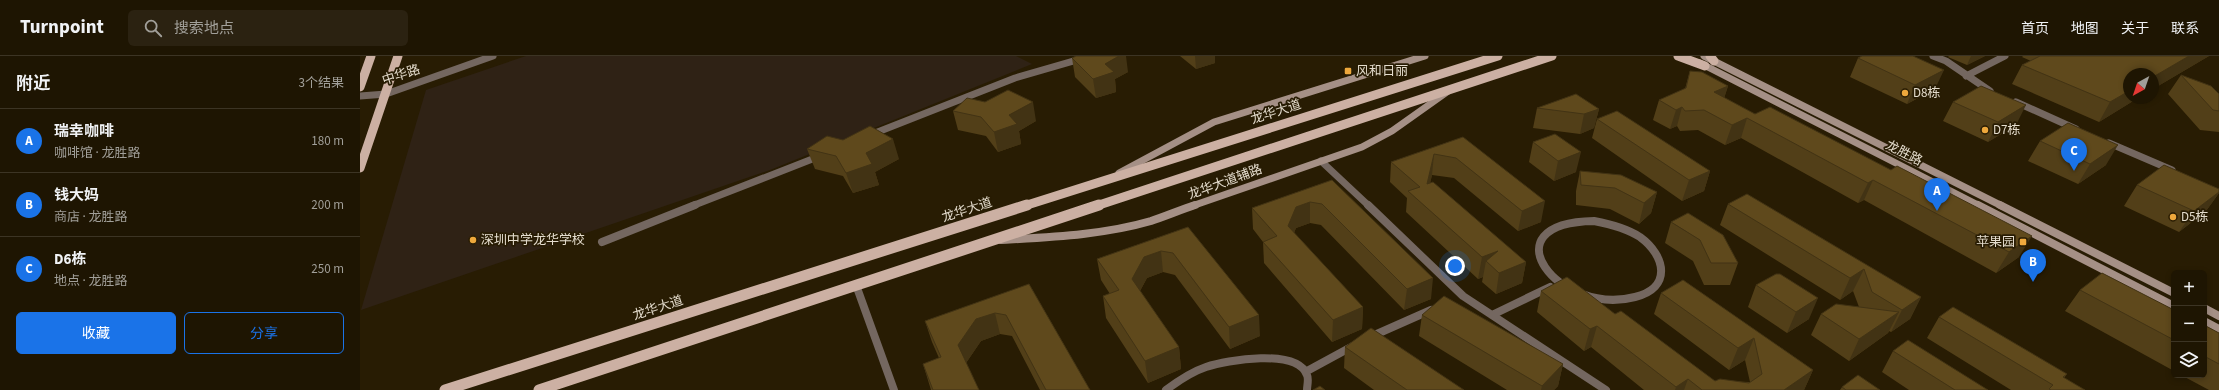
<!DOCTYPE html>
<html lang="zh">
<meta charset="utf-8">
<style>
:root{--surface:#1e1502;--page:#2b2211;--text:#f1f3f6;--muted:#a19f99;--line:#3c3424;--accent:#1a73e8}
body{margin:0;font-family:"Source Sans 3","Noto Sans SC",sans-serif;background:var(--page);color:var(--text)}
.controls{position:absolute;right:12px;bottom:12px;display:grid;overflow:hidden;border-radius:6px;box-shadow:0 2px 6px #0003}
.controls button{width:36px;height:36px;display:grid;place-items:center;padding:0;border:0;border-bottom:1px solid var(--line);background:var(--surface);color:var(--text);font:20px sans-serif}
.compass{position:absolute;left:1763px;top:12px;width:36px;height:36px;border-radius:50%;background:var(--surface);box-shadow:0 2px 6px #0003;rotate:220deg}
.you{position:absolute;left:1095px;top:210px;width:14px;height:14px;margin:-10px;border:3px solid #fff;border-radius:50%;background:#1a73e8;box-shadow:0 0 0 6px #1a73e833}
.badge{display:grid;place-items:center;width:26px;height:26px;border-radius:50%;background:var(--accent);color:#fff;font-size:13px;font-weight:700}
.pin{position:absolute;translate:-50% -33px;filter:drop-shadow(0 1px 2px #0008)}
.pin::after{content:'';position:absolute;top:21px;width:14px;height:12px;background:inherit;clip-path:polygon(0 0,100% 0,50% 100%)}
.list{margin:0;padding:0;list-style:none}
h2{display:flex;justify-content:space-between;align-items:center;height:52px;margin:0;padding:0 16px;font-size:17px}
h2 small{font-size:13px;font-weight:400;color:var(--muted)}
.list li{display:grid;grid-template-columns:26px 1fr auto;gap:12px;align-items:center;box-sizing:border-box;height:64px;padding:0 16px;border-top:1px solid var(--line)}
.list b{display:block;font-size:15px;white-space:nowrap}
.list p{margin:0;font-size:13px;white-space:nowrap;color:var(--muted)}
.list em{font-size:13px;font-style:normal;color:var(--muted)}
.actions{display:flex;gap:8px;padding:12px 16px}
.actions a{flex:1;padding:9px 0;border:1px solid var(--accent);border-radius:6px;text-align:center;font-size:14px;color:var(--accent)}
.actions .main{background:var(--accent);color:#fff}
.icon{flex:none;width:22px;height:22px;fill:none;stroke:currentColor;stroke-width:2;stroke-linecap:round;stroke-linejoin:round}
.map{position:relative;flex:none;width:1859px;height:334px;overflow:hidden}
header{display:flex;align-items:center;gap:24px;box-sizing:border-box;height:56px;padding:0 20px;background:var(--surface);border-bottom:1px solid var(--line)}
header strong{font-size:19px}
nav{display:flex;gap:22px;margin-inline-start:auto;font-size:14px}
.search{width:280px;height:36px;background:var(--page);display:flex;align-items:center;gap:10px;box-sizing:border-box;padding:0 14px;border-radius:6px;color:var(--muted);font-size:15px}
main{display:flex}
aside{flex:1;background:var(--surface)}
.map>svg:first-child{display:block}
.education{fill:#2f2215}
.lines{fill:none;stroke-linecap:round;stroke-linejoin:round}
.street-far1{stroke:#746760;stroke-width:7}
.street{stroke:#746760;stroke-width:8}
.secondary-far1{stroke:#a59086;stroke-width:7}
.secondary{stroke:#a59086;stroke-width:8}
.primary-far1{stroke:#ccb0a3;stroke-width:9}
.primary{stroke:#ccb0a3;stroke-width:11}
.wall{fill:#523f18}
.shaded-wall{fill:#423314}
.building{fill:#5f491c;stroke:#423314}
.poi-dot{fill:#eea83c;stroke:#281c03;stroke-width:1.5}
.labels{text-anchor:middle;dominant-baseline:central;stroke-width:3.5;stroke-linejoin:round;paint-order:stroke}
.poi-label{font-size:13px;fill:#e4dccd;stroke:#281c03;text-anchor:start}
.street-label{font-size:13px;fill:#e4dccd;stroke:#281c03}
</style>
<header>
<strong>Turnpoint</strong>
<div class="search"><svg class="icon" aria-label="search" viewBox="0 0 24 24"><circle cx="10" cy="10" r="6"/><path d="M15 15l6 6"/></svg>搜索地点</div>
<nav><a>首页</a><a>地图</a><a>关于</a><a>联系</a></nav>
</header>
<main>
<aside>
<h2>附近<small>3个结果</small></h2>
<ul class="list">
<li><span class="badge">A</span><div><b>瑞幸咖啡</b><p>咖啡馆 · 龙胜路</p></div><em>180 m</em></li>
<li><span class="badge">B</span><div><b>钱大妈</b><p>商店 · 龙胜路</p></div><em>200 m</em></li>
<li><span class="badge">C</span><div><b>D6栋</b><p>地点 · 龙胜路</p></div><em>250 m</em></li>
</ul>
<div class="actions"><a class="main">收藏</a><a>分享</a></div>
</aside>
<div class="map">
<svg width="1859" height="334" viewBox="0 0 1859 334">
<rect width="100%" height="100%" fill="#281c03"/>
<path class="education" d="M 166,0 L 656,0 L 672,8 L 410,114 L 1,254 L 66,34 Z"/>
<g class="lines">
<path class="street-far1" d="M 1573,0 L 1586,5 L 1630,35
M 1606,20 L 1645,0
M 0,40 L 26,38 L 133,0
M 1656,46 L 1716,73
M 510,79 L 655,22 L 731,0
M 1749,87 L 1812,114
M 961,105 L 1009,150
M 332,150 L 460,100"/>
<path class="street" d="M 1008,149 L 1103,240 L 1246,334
M 1234,165 C 1250,168 1266,172 1280,181 C 1306,200 1312,232 1275,241 C 1199,261 1125,167 1234,165 Z
M 242,186 L 335,149
M 496,229 L 534,334
M 1132,259 L 1190,231
M 1010,281 L 1071,254
M 947,315 L 993,290
M 806,334 C 818,325 831,316 846,311 C 867,304 937,292 947,319 C 949,323 947,330 947,334"/>
<path class="secondary-far1" d="M 1344,0 L 1642,150
M 1340,7 L 1620,150
M 759,117 L 854,66 L 1065,0
M 832,150 L 1002,91 L 1032,75 L 1087,36"/>
<path class="secondary" d="M 1618,149 L 1814,250
M 1640,149 L 1814,237
M 641,184 C 691,181 743,179 791,165 C 806,160 820,154 835,149
M 1844,252 L 1859,260
M 1844,265 L 1859,273"/>
<path class="primary-far1" d="M 1318,0 L 1345,10
M 1350,0 L 1354,5
M 0,31 L 11,0
M 0,112 L 38,0
M 664,150 L 1138,0
M 736,150 L 1192,0"/>
<path class="primary" d="M 85,334 L 667,149
M 179,334 L 739,149"/>
</g>
<path class="wall" d="M 820,0 L 855,0 L 855,7 L 836,13 Z
M 1589,0 L 1625,0 L 1607,9 L 1588,1 Z
M 1663,0 L 1849,0 L 1793,33 L 1769,42 L 1778,42 L 1739,66 L 1652,28 L 1662,9 L 1671,5 L 1662,1 Z
M 712,2 L 768,16 L 755,23 L 756,36 L 736,42 L 715,21 Z
M 1498,2 L 1575,33 L 1547,48 L 1490,21 Z
M 1330,15 L 1368,30 L 1364,42 L 1659,201 L 1636,217 L 1504,144 L 1498,147 L 1381,82 L 1365,89 L 1338,74 L 1320,75 L 1317,70 L 1310,73 L 1293,64 L 1299,44 L 1325,33 Z
M 1821,19 L 1859,38 L 1859,76 L 1840,74 L 1808,38 Z
M 1593,46 L 1656,69 L 1628,86 L 1583,65 Z
M 1177,52 L 1239,53 L 1234,72 L 1220,78 L 1173,72 Z
M 593,55 L 676,65 L 659,75 L 661,88 L 638,96 L 626,80 L 598,74 Z
M 1237,63 L 1350,115 L 1344,135 L 1322,145 L 1232,82 Z
M 1103,81 L 1181,166 L 1158,175 L 1094,122 L 1072,119 L 1070,127 L 1166,206 L 1162,227 L 1136,238 L 1122,226 L 1123,221 L 1118,223 L 1046,156 L 1047,142 L 1030,126 L 1031,106 Z
M 1680,85 L 1746,109 L 1718,128 L 1668,105 Z
M 1173,86 L 1216,116 L 1194,125 L 1169,106 Z
M 447,93 L 539,103 L 515,116 L 519,129 L 493,137 L 483,120 L 455,113 Z
M 1220,115 L 1297,136 L 1291,157 L 1279,168 L 1250,153 L 1216,149 L 1216,135 Z
M 972,124 L 1071,243 L 1044,254 L 961,169 L 950,167 L 936,172 L 934,177 L 1003,251 L 1002,273 L 972,286 L 904,207 L 903,186 L 893,173 L 892,152 Z
M 1777,129 L 1859,133 L 1859,137 L 1846,155 L 1819,176 L 1764,150 Z
M 1368,148 L 1561,241 L 1550,263 L 1531,276 L 1529,275 L 1528,277 L 1489,305 L 1451,279 L 1461,258 L 1499,251 L 1493,235 L 1480,244 L 1360,169 Z
M 1311,166 L 1378,207 L 1370,229 L 1344,229 L 1333,205 L 1305,187 Z
M 828,171 L 900,280 L 870,293 L 815,219 L 803,216 L 787,222 L 780,235 L 819,291 L 821,313 L 788,327 L 746,262 L 743,240 L 750,238 L 741,224 L 737,203 Z
M 1323,224 L 1453,314 L 1444,334 L 1284,334 L 1231,291 L 1224,295 L 1177,256 L 1181,235 L 1255,258 L 1355,325 L 1390,326 L 1385,304 L 1369,314 L 1294,258 L 1301,237 Z
M 669,228 L 730,334 L 680,334 L 652,280 L 640,278 L 621,285 L 606,307 L 619,334 L 571,334 L 563,308 L 579,302 L 572,286 L 565,265 Z
M 1396,229 L 1449,263 L 1427,277 L 1388,251 Z
M 1720,234 L 1814,254 L 1814,315 L 1705,255 Z
M 1062,259 L 1203,308 L 1198,330 L 1194,334 L 1147,334 L 1059,280 Z
M 1579,261 L 1707,318 L 1704,322 L 1725,334 L 1651,334 L 1567,282 Z
M 1844,269 L 1859,277 L 1859,334 L 1849,334 L 1821,319 L 1844,319 Z
M 985,291 L 1104,334 L 1014,334 L 984,312 Z
M 1533,295 L 1628,334 L 1549,334 L 1522,316 Z
M 1482,331 L 1520,334 L 1480,334 Z"/>
<path class="shaded-wall" d="M 759,0 L 766,0 L 768,16 L 755,23 L 756,36 L 736,42 L 733,23 L 745,8 Z
M 835,0 L 855,0 L 855,7 L 836,13 Z
M 1611,0 L 1625,0 L 1607,9 Z
M 1829,0 L 1849,0 L 1793,33 L 1793,21 Z
M 1584,14 L 1575,33 L 1547,48 L 1555,29 Z
M 1368,30 L 1362,49 L 1354,36 Z
M 1769,35 L 1769,42 L 1778,42 L 1739,66 L 1750,46 Z
M 673,46 L 676,65 L 659,75 L 661,88 L 638,96 L 634,76 L 649,59 Z
M 1666,49 L 1656,69 L 1628,86 L 1638,66 Z
M 1322,51 L 1317,70 L 1310,73 L 1316,54 Z
M 1239,53 L 1234,72 L 1220,78 L 1224,58 Z
M 1387,62 L 1381,82 L 1365,89 L 1372,69 Z
M 533,83 L 539,103 L 515,116 L 519,129 L 493,137 L 486,117 L 506,97 Z
M 1758,89 L 1746,109 L 1718,128 L 1730,108 Z
M 1221,96 L 1216,116 L 1194,125 L 1198,105 Z
M 1074,98 L 1072,119 L 1065,149 L 1067,128 Z
M 1350,115 L 1344,135 L 1322,145 L 1329,124 Z
M 1513,124 L 1504,144 L 1498,147 L 1508,127 Z
M 1297,136 L 1291,157 L 1279,168 L 1284,147 Z
M 1859,136 L 1859,137 L 1846,155 L 1819,176 L 1834,155 Z
M 1185,145 L 1181,166 L 1158,175 L 1162,155 Z
M 950,146 L 950,167 L 936,172 L 928,191 L 928,170 L 936,151 Z
M 1672,180 L 1659,201 L 1636,217 L 1649,196 Z
M 801,195 L 803,216 L 787,222 L 775,244 L 772,223 L 784,201 Z
M 1138,195 L 1126,205 L 1123,221 L 1118,223 L 1122,201 Z
M 1166,206 L 1162,227 L 1136,238 L 1139,217 Z
M 1504,213 L 1493,235 L 1480,244 L 1490,222 Z
M 1073,222 L 1071,243 L 1044,254 L 1047,233 Z
M 1561,241 L 1550,263 L 1531,276 L 1542,254 Z
M 1458,242 L 1449,263 L 1427,277 L 1436,256 Z
M 1003,251 L 1002,273 L 972,286 L 973,264 Z
M 1539,256 L 1528,277 L 1489,305 L 1499,283 Z
M 635,257 L 640,278 L 621,285 L 604,310 L 598,289 L 616,263 Z
M 899,259 L 900,280 L 870,293 L 869,271 Z
M 1237,270 L 1231,291 L 1224,295 L 1230,273 Z
M 1394,282 L 1385,304 L 1369,314 L 1378,292 Z
M 819,291 L 821,313 L 788,327 L 785,305 Z
M 1203,308 L 1198,330 L 1194,334 L 1181,334 L 1182,330 Z
M 1453,314 L 1444,334 L 1424,334 Z
M 1328,323 L 1324,334 L 1315,334 L 1316,331 Z"/>
<path class="building" d="M 716,0 L 759,0 L 745,8 L 754,16 L 733,23 L 712,2 Z
M 1502,0 L 1553,0 L 1584,14 L 1555,29 L 1498,2 Z
M 1680,0 L 1829,0 L 1793,21 L 1793,18 L 1769,18 L 1769,35 L 1750,46 L 1662,9 Z
M 1330,15 L 1342,16 L 1368,30 L 1354,36 L 1395,58 L 1410,51 L 1531,114 L 1537,110 L 1672,180 L 1649,196 L 1513,124 L 1508,127 L 1387,62 L 1372,69 L 1344,54 L 1325,55 L 1322,51 L 1316,54 L 1299,44 L 1326,32 Z
M 1821,19 L 1851,30 L 1859,38 L 1859,55 L 1853,54 Z
M 1621,30 L 1666,49 L 1638,66 L 1593,46 Z
M 648,34 L 673,46 L 649,59 L 657,68 L 634,76 L 621,61 L 593,55 L 607,42 L 625,46 Z
M 1216,38 L 1239,53 L 1224,58 L 1177,52 Z
M 1257,55 L 1350,115 L 1329,124 L 1237,63 Z
M 1708,67 L 1758,89 L 1730,108 L 1680,85 Z
M 510,70 L 533,83 L 506,97 L 512,108 L 486,117 L 476,100 L 447,93 L 467,80 L 483,84 Z
M 1195,78 L 1221,96 L 1198,105 L 1173,86 Z
M 1103,81 L 1185,145 L 1162,155 L 1096,102 L 1074,98 L 1067,128 L 1073,126 L 1166,206 L 1139,217 L 1126,205 L 1138,195 L 1122,201 L 1048,135 L 1060,131 L 1031,106 Z
M 1804,109 L 1859,133 L 1859,136 L 1834,155 L 1777,129 Z
M 1220,115 L 1261,119 L 1297,136 L 1284,147 L 1255,132 L 1221,129 Z
M 972,124 L 1073,222 L 1047,233 L 962,148 L 950,146 L 936,151 L 928,170 L 1003,251 L 973,264 L 903,186 L 917,180 L 892,152 Z
M 1387,138 L 1561,241 L 1542,254 L 1512,236 L 1504,213 L 1490,222 L 1368,148 Z
M 1328,157 L 1363,179 L 1378,207 L 1351,207 L 1340,184 L 1311,166 Z
M 828,171 L 899,259 L 869,271 L 813,197 L 801,195 L 784,201 L 772,223 L 819,291 L 785,305 L 743,240 L 759,234 L 737,203 Z
M 1742,217 L 1814,254 L 1814,284 L 1720,234 Z
M 1416,218 L 1420,218 L 1458,242 L 1436,256 L 1396,229 Z
M 1207,221 L 1255,258 L 1261,255 L 1355,325 L 1360,323 L 1389,327 L 1402,318 L 1394,282 L 1378,292 L 1301,237 L 1323,224 L 1453,314 L 1424,334 L 1342,334 L 1328,323 L 1316,331 L 1237,270 L 1230,273 L 1181,235 Z
M 669,228 L 730,334 L 686,334 L 646,259 L 635,257 L 616,263 L 598,289 L 619,334 L 573,334 L 563,308 L 581,301 L 565,265 Z
M 1084,240 L 1203,308 L 1182,330 L 1062,259 Z
M 1476,248 L 1539,256 L 1499,283 L 1461,258 Z
M 1593,251 L 1707,318 L 1703,321 L 1725,334 L 1691,334 L 1689,333 L 1693,329 L 1579,261 Z
M 1844,269 L 1859,277 L 1859,308 L 1844,300 Z
M 1011,272 L 1104,334 L 1047,334 L 985,291 Z
M 1548,284 L 1628,334 L 1595,334 L 1533,295 Z
M 1498,319 L 1520,334 L 1486,334 L 1482,331 Z
M 960,330 L 965,334 L 953,334 Z"/>
<g class="poi-dot">
<rect x="984" y="11" width="8" height="8" rx="2"/>
<circle cx="1545" cy="37" r="4"/>
<circle cx="1625" cy="74" r="4"/>
<circle cx="1813" cy="161" r="4"/>
<circle cx="113" cy="184" r="4"/>
<rect x="1659" y="182" width="8" height="8" rx="2"/>
</g>
<g class="labels">
<g class="poi-label">
<text x="996" y="15">风和日丽</text>
<text x="1553" y="37">D8栋</text>
<text x="1633" y="74">D7栋</text>
<text x="1821" y="161">D5栋</text>
<text x="121" y="184">深圳中学龙华学校</text>
<text x="1655" y="186" text-anchor="end">苹果园</text>
</g>
<g class="street-label">
<text transform="translate(41 19) rotate(-18)">中华路</text>
<text transform="translate(916 56) rotate(-18)">龙华大道</text>
<text transform="translate(1544 97) rotate(27)">龙胜路</text>
<text transform="translate(865 126) rotate(-20)">龙华大道辅路</text>
<text transform="translate(607 154) rotate(-18)">龙华大道</text>
<text transform="translate(298 252) rotate(-18)">龙华大道</text>
</g>
</g>
</svg>
<div class="controls">
<button>+</button>
<button>−</button>
<button><svg class="icon" aria-label="layers" viewBox="0 0 24 24"><path d="M12 4l9 5-9 5-9-5zM3 14l9 5 9-5"/></svg></button>
</div>
<svg class="compass" viewBox="-18 -18 36 36"><path d="M0-13l5 13h-10z" fill="#e53935"/><path d="M0 13l5-13h-10z" fill="#a19f99"/></svg>
<div class="you"></div>
<div class="pin badge" style="left:1577px;top:155px">A</div>
<div class="pin badge" style="left:1673px;top:226px">B</div>
<div class="pin badge" style="left:1714px;top:115px">C</div>
</div>
</main>
